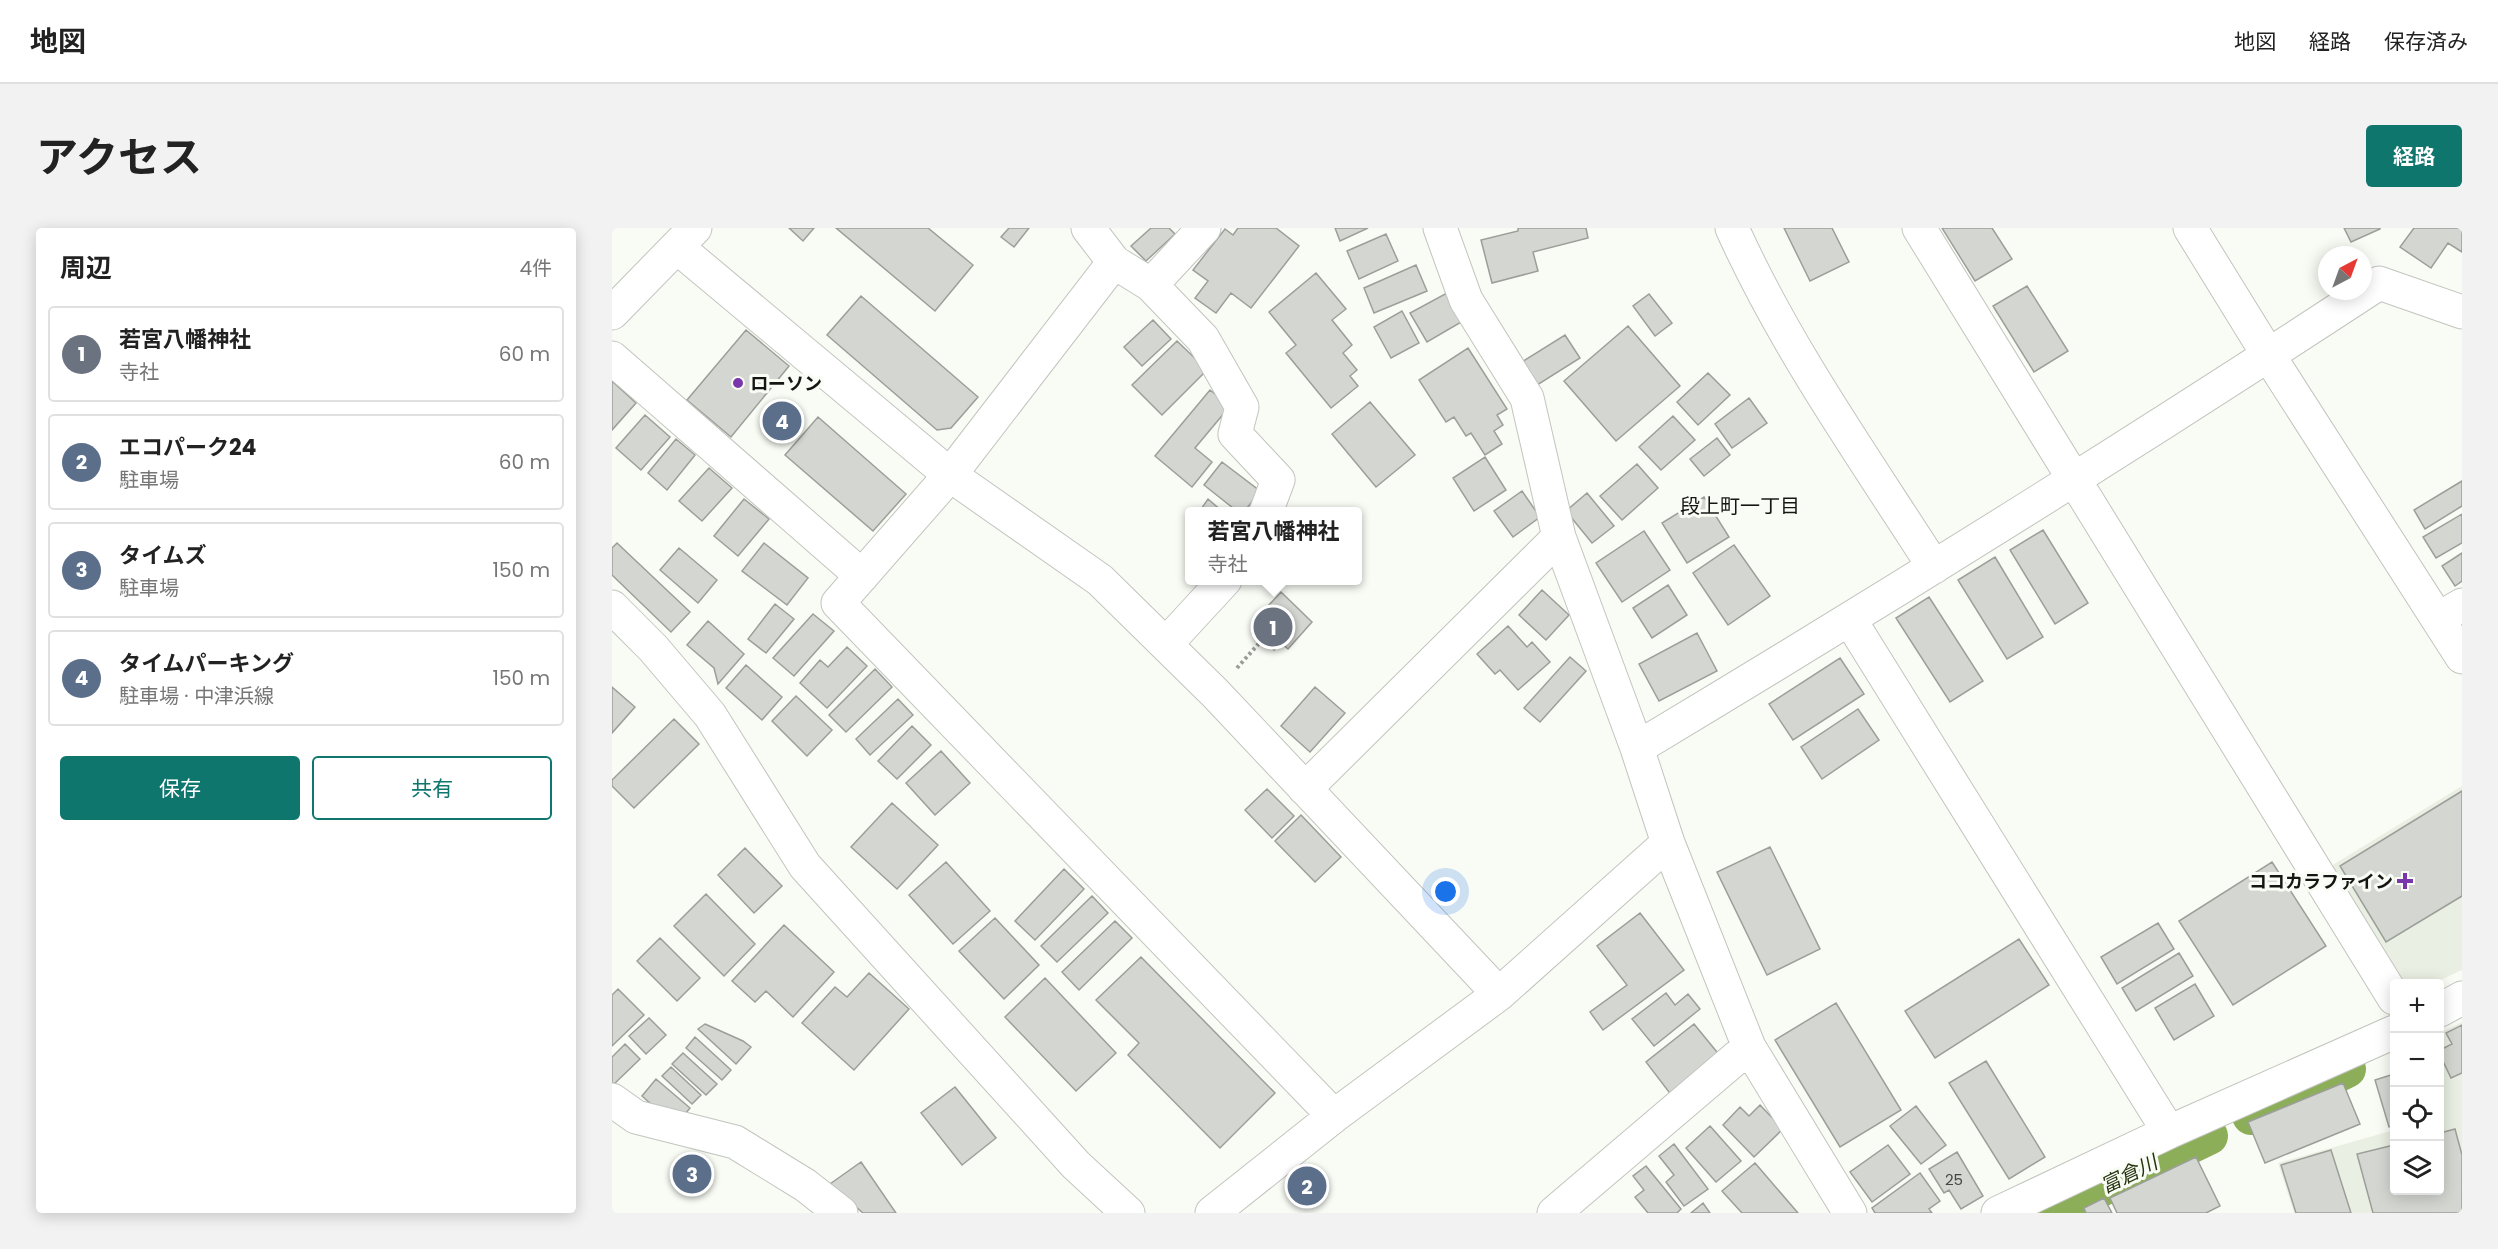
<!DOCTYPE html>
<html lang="ja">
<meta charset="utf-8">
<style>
:root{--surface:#fff;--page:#f2f2f2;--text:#222;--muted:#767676;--line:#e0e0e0;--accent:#0f766e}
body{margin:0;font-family:Poppins,"Noto Sans JP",sans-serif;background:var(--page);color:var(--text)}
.controls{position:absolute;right:18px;bottom:18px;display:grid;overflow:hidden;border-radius:6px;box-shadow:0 3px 15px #0003}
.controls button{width:54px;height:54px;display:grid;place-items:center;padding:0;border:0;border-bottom:2px solid var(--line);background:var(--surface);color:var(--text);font:30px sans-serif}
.compass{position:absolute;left:1706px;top:18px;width:54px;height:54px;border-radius:50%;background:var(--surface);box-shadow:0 3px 15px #0003;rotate:41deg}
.you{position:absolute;left:834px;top:664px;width:21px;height:21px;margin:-15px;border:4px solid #fff;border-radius:50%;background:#1a73e8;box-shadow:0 0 0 9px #1a73e833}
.badge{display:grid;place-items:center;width:39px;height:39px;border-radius:50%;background:var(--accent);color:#fff;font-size:20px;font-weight:700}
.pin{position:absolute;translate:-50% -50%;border:3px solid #fff;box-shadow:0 2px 6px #0006}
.popup{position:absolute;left:573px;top:279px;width:177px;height:78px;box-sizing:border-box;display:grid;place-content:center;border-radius:6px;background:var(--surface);filter:drop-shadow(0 2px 4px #0005);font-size:20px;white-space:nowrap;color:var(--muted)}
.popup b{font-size:22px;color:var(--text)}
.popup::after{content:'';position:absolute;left:50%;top:100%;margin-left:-12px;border:12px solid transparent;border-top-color:var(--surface)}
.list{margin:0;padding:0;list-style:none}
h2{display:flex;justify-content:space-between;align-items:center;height:78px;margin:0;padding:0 24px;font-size:26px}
h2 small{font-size:20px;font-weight:400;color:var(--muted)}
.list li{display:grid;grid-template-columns:39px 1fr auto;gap:18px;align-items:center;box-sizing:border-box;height:96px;margin:0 12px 12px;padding:0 12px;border:2px solid var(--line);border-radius:6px}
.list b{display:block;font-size:22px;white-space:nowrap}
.list p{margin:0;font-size:20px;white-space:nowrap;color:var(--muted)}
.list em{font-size:20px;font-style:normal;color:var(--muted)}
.actions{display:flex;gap:12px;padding:18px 24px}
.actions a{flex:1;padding:14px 0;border:2px solid var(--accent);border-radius:6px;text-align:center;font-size:21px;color:var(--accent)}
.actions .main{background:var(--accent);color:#fff}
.icon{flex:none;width:33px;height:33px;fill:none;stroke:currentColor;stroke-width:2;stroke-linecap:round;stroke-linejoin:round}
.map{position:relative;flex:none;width:1850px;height:985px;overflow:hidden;border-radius:6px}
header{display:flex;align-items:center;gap:36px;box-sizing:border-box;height:84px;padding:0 30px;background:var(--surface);border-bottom:2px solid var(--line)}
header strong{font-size:28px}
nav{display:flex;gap:33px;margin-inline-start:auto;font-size:21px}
.intro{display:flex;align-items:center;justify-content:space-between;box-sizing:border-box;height:144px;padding:0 36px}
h1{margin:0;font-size:42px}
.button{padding:15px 27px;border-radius:6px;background:var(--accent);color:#fff;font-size:21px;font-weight:700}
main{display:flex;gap:36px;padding:0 36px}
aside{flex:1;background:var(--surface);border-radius:6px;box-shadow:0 3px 15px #0003}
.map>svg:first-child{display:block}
.built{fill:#e9efe2}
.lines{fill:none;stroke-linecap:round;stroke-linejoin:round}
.canal{stroke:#8cae59;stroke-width:38}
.building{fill:#d4d7d1;stroke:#9c9f99;stroke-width:1.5}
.street-casing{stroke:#c2c5bf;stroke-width:35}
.secondary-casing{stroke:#c2c5bf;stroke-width:35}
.path{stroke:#9a9c97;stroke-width:4;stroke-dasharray:3 3;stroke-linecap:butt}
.street{stroke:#fff;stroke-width:33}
.secondary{stroke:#fff;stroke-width:33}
.poi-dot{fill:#7a37ac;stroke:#f9fcf5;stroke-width:2}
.labels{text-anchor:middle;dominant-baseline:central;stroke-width:6;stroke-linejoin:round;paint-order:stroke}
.number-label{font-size:15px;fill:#454643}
.poi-label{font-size:18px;font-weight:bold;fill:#151614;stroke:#f9fcf5;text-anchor:start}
.neighbourhood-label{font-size:20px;fill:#151614;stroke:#f9fcf5}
.water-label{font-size:20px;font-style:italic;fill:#25330f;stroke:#f9fcf5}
</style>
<header>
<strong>地図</strong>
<nav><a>地図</a><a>経路</a><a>保存済み</a></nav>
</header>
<div class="intro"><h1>アクセス</h1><a class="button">経路</a></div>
<main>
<aside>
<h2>周辺<small>4件</small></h2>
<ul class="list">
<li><span class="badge" style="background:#6b7280">1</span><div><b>若宮八幡神社</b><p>寺社</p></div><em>60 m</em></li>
<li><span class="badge" style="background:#5c6f8a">2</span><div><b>エコパーク24</b><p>駐車場</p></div><em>60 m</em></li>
<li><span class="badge" style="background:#5c6f8a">3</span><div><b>タイムズ</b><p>駐車場</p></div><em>150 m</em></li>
<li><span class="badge" style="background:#5c6f8a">4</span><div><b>タイムパーキング</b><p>駐車場 · 中津浜線</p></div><em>150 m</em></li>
</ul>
<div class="actions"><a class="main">保存</a><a>共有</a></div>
</aside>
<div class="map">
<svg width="1850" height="985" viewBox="0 0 1850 985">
<rect width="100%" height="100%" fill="#f9fcf5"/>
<path class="built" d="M 1850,558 L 1850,742 L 1822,755 L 1799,755 L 1793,754 L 1719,638 Z
M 1850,794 L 1850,985 L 1682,985 L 1666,935 L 1782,902 L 1782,962 L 1828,962 L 1828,805 Z"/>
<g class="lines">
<path class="canal" d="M 1639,888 L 1735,841
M 1437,985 L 1597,908"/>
</g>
<path class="building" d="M 177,0 L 202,0 L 191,13 Z
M 224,0 L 316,0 L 361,37 L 323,83 Z
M 397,0 L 417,0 L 402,19 L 389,9 Z
M 539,0 L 557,0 L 563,6 L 534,33 L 519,18 Z
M 626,0 L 664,0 L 687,18 L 639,80 L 619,65 L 604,85 L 583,70 L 596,53 L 581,42 L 613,1 L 621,7 Z
M 723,0 L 756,0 L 728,13 Z
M 906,0 L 974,0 L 976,10 L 921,24 L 926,43 L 880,55 L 869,12 L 906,3 Z
M 1172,0 L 1220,0 L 1237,34 L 1198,53 Z
M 1330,0 L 1380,0 L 1400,31 L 1363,53 Z
M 1732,0 L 1768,0 L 1768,1 L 1739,14 Z
M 1802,0 L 1850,0 L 1850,24 L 1836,15 L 1819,40 L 1788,19 Z
M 774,6 L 786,33 L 747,51 L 735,23 Z
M 804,37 L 815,63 L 762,85 L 752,60 Z
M 704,45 L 734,81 L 720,92 L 740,117 L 731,125 L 745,142 L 738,148 L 746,158 L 719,180 L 674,125 L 684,117 L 657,84 Z
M 1415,58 L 1456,123 L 1422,144 L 1381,78 Z
M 835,65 L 851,93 L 815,114 L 798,85 Z
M 1037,66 L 1060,95 L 1043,108 L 1021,78 Z
M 249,68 L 366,169 L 339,200 L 325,202 L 215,107 Z
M 790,83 L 807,115 L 779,130 L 762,99 Z
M 541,92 L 559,111 L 530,138 L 512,119 Z
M 1016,98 L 1068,158 L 1004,213 L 952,153 Z
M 134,102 L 177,138 L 119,209 L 75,172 Z
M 953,107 L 968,130 L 922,159 L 908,135 Z
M 565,113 L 595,142 L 550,187 L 520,157 Z
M 856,120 L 895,181 L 885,187 L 891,197 L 882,203 L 890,216 L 873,227 L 859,205 L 854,208 L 842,189 L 834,194 L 807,152 Z
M 1096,145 L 1118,167 L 1086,197 L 1065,174 Z
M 0,153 L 24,175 L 0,202 Z
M 598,162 L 618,178 L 583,220 L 600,234 L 580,259 L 543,228 Z
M 1137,170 L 1155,195 L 1120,220 L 1103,196 Z
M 758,174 L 803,227 L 764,259 L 720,206 Z
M 33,187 L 58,209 L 29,242 L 4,220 Z
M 1061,188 L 1083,212 L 1049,242 L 1027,219 Z
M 206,189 L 294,266 L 261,303 L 173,227 Z
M 1105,210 L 1118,227 L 1092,248 L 1078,231 Z
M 64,211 L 83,227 L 55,262 L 36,245 Z
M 873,229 L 894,262 L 862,283 L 841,250 Z
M 610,234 L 648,263 L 632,284 L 626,284 L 592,257 Z
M 1025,236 L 1046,260 L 1010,292 L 988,268 Z
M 97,240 L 120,260 L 90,293 L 67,273 Z
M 1850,253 L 1850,278 L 1813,301 L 1802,282 Z
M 910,263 L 928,289 L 901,309 L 882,283 Z
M 975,265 L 1002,298 L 980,315 L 954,283 Z
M 1092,269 L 1117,309 L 1075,335 L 1050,295 Z
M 132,271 L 157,291 L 126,328 L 102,308 Z
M 596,271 L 611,284 L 587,284 Z
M 1850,286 L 1850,315 L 1824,330 L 1811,309 Z
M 1431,302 L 1476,375 L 1443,396 L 1398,322 Z
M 1032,303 L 1058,342 L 1010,374 L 984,335 Z
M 5,315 L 78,384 L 59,404 L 0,347 L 0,320 Z
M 152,315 L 196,350 L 175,377 L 130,343 Z
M 1122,317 L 1158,368 L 1116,397 L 1081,345 Z
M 67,320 L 105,352 L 86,375 L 48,342 Z
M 1850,325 L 1850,353 L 1843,358 L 1830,338 Z
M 1383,329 L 1431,409 L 1395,431 L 1346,352 Z
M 1056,357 L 1075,387 L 1040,410 L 1021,380 Z
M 930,362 L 957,387 L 934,412 L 907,387 Z
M 669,364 L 700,394 L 676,421 L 669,415 L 662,422 L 641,402 L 648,395 L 644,391 Z
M 1317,369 L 1371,453 L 1338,474 L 1284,390 Z
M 163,376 L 182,391 L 154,425 L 136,411 Z
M 201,386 L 222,403 L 182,448 L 161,430 Z
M 96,393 L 132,426 L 106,456 L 102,440 L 75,417 Z
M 896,398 L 915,419 L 920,414 L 938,434 L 906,462 L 888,442 L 883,446 L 865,426 Z
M 1085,405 L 1105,443 L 1047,473 L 1027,436 Z
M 235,419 L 255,438 L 215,480 L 188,455 L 208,432 L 216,439 Z
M 958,429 L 974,443 L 928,494 L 912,480 Z
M 1228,430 L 1252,466 L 1181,512 L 1157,476 Z
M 134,437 L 170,469 L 150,492 L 114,460 Z
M 263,441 L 280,459 L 234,504 L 217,487 Z
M 0,459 L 23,479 L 0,505 Z
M 703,459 L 733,485 L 698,524 L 669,498 Z
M 184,468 L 220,502 L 195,528 L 160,493 Z
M 286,471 L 301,487 L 258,527 L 244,511 Z
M 1246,481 L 1267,512 L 1210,551 L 1189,519 Z
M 62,491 L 87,516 L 22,580 L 0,558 L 0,552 Z
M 300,498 L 319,517 L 285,551 L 266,533 Z
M 329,523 L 358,555 L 323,587 L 294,555 Z
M 655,561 L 682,588 L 660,610 L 633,582 Z
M 1850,563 L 1850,668 L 1774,714 L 1728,638 Z
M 280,575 L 326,617 L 285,661 L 239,619 Z
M 689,587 L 729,629 L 703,654 L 663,613 Z
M 1158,619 L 1208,721 L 1155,747 L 1105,644 Z
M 133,620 L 170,658 L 142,685 L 106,647 Z
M 334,634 L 378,683 L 341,716 L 297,667 Z
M 1660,634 L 1714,718 L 1621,777 L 1567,693 Z
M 452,641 L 472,661 L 423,712 L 403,693 Z
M 94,666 L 143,716 L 112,748 L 62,698 Z
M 480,668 L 496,685 L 445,734 L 429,718 Z
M 1028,685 L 1072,742 L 991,802 L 978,784 L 1015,757 L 985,718 Z
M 383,690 L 427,737 L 392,771 L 347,723 Z
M 503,693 L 520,710 L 467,762 L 450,744 Z
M 1546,695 L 1562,721 L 1505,756 L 1489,729 Z
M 172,697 L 222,744 L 181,789 L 154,763 L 143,774 L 120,753 Z
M 48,710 L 88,750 L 65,773 L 25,733 Z
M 1407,711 L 1437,757 L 1323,830 L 1293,783 Z
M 1567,725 L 1581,748 L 1524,783 L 1510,760 Z
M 529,729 L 663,865 L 608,920 L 516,827 L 527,815 L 484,772 Z
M 257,745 L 297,781 L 242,842 L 190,795 L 223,759 L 235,769 Z
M 433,750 L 504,825 L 464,863 L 393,789 Z
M 1583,756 L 1602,788 L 1562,812 L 1543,780 Z
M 6,761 L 32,787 L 0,818 L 0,767 Z
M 1054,765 L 1063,777 L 1076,766 L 1088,781 L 1042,818 L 1020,791 Z
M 1224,775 L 1289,882 L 1228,919 L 1163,812 Z
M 37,790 L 54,807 L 34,826 L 17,808 Z
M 93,796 L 131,813 L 139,819 L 124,836 L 86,801 Z
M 1082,796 L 1109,829 L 1060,868 L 1034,834 Z
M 1850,797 L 1850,845 L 1839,850 L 1828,827 L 1828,822 L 1840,816 L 1834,805 Z
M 83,809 L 119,842 L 110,852 L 74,820 Z
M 13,816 L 28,831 L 0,858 L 0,829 Z
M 71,825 L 105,856 L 94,867 L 60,836 Z
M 1374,833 L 1433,929 L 1397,951 L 1337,855 Z
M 59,839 L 89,867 L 80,876 L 50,848 Z
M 1782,846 L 1782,898 L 1777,899 L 1763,852 Z
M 44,851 L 78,880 L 73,886 L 39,876 L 30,868 Z
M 1731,855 L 1748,896 L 1653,935 L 1636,894 Z
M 343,859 L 384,910 L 350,937 L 309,885 Z
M 1148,877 L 1171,901 L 1142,929 L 1111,897 L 1128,879 L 1137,888 Z
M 1304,878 L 1334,917 L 1309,936 L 1278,898 Z
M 1098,898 L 1129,933 L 1104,954 L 1074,920 Z
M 1843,901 L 1850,927 L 1850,985 L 1761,985 L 1745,926 L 1782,917 L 1782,962 L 1828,962 L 1828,905 Z
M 1062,916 L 1096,961 L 1072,978 L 1054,954 L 1062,947 L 1047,928 Z
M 1276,917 L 1298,946 L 1260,974 L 1238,944 Z
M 1719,922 L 1739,985 L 1684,985 L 1669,937 Z
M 1345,924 L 1371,968 L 1349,981 L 1337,962 L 1332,965 L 1317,941 Z
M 1584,929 L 1608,978 L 1594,985 L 1505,985 L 1498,970 Z
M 249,934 L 284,985 L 251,985 L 218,956 Z
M 1143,935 L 1186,985 L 1130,985 L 1110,963 Z
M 1034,938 L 1069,981 L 1065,985 L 1036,985 L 1023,969 L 1032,962 L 1021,948 Z
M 1308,945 L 1328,973 L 1317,981 L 1320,985 L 1263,985 L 1260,980 Z
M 1492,970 L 1500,985 L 1474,985 L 1472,980 Z
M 1091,975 L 1098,985 L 1079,985 Z"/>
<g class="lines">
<defs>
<path id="street" d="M 476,0 L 502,34 L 539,57 L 591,111 L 630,179 L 623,206 L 666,252 L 654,284
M 828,0 L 854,72 L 915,170 L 947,309 L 1025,520 L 1056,615 L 1137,819 L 1238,985
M 1120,0 C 1174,120 1251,228 1322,339
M 1307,0 L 1782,770
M 1578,0 L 1657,128 L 1850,429
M 65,19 L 338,247 L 488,352 L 603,465 L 887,766
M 502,34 L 338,247 L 226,375 L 722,888
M 539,57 L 592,0
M 0,130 L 250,348
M 0,379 L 41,420 L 98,487 L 193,638 L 464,937 L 516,985
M 1826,391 L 1850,377
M 1238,392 L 1557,904
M 554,416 L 613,352
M 1025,520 C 1275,370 1523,215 1767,55 L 1850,84
M 693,561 L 947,309
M 1828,782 L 1850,770
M 0,872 L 24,889 L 123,914 L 193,957 L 229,985
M 600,985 L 722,888 L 887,766 L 1056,615
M 942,985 L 1137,819
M 1386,985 L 1557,904 L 1782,804"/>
<path id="secondary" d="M 0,85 L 83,0"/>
</defs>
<use href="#street" class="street-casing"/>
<use href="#secondary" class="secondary-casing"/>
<path class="path" d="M 625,440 L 649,413"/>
<use href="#street" class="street"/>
<use href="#secondary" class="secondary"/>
</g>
<g class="poi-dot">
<circle cx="126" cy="155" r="6"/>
<path d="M1790 644h6v6h6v6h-6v6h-6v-6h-6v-6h6z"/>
</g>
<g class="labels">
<g class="number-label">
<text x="1342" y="951">25</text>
</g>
<g class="poi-label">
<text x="138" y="155">ローソン</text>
<text x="1781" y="653" text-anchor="end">ココカラファイン</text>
</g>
<g class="neighbourhood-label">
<text x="1128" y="278">段上町一丁目</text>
</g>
<g class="water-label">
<text transform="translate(1517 946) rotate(-26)">富倉川</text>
</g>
</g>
</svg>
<div class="controls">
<button>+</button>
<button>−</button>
<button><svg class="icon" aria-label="locate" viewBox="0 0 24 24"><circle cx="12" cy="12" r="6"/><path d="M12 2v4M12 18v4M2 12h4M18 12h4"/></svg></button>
<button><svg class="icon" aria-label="layers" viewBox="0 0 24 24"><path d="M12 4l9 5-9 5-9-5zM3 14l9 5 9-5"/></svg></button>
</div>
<svg class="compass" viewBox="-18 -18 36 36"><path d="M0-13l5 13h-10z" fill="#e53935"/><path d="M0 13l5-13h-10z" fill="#767676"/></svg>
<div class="you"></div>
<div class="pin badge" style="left:661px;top:399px;background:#6b7280">1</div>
<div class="popup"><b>若宮八幡神社</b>寺社</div>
<div class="pin badge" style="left:695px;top:958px;background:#5c6f8a">2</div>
<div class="pin badge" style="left:80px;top:946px;background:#5c6f8a">3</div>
<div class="pin badge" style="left:170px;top:193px;background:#5c6f8a">4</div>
</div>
</main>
